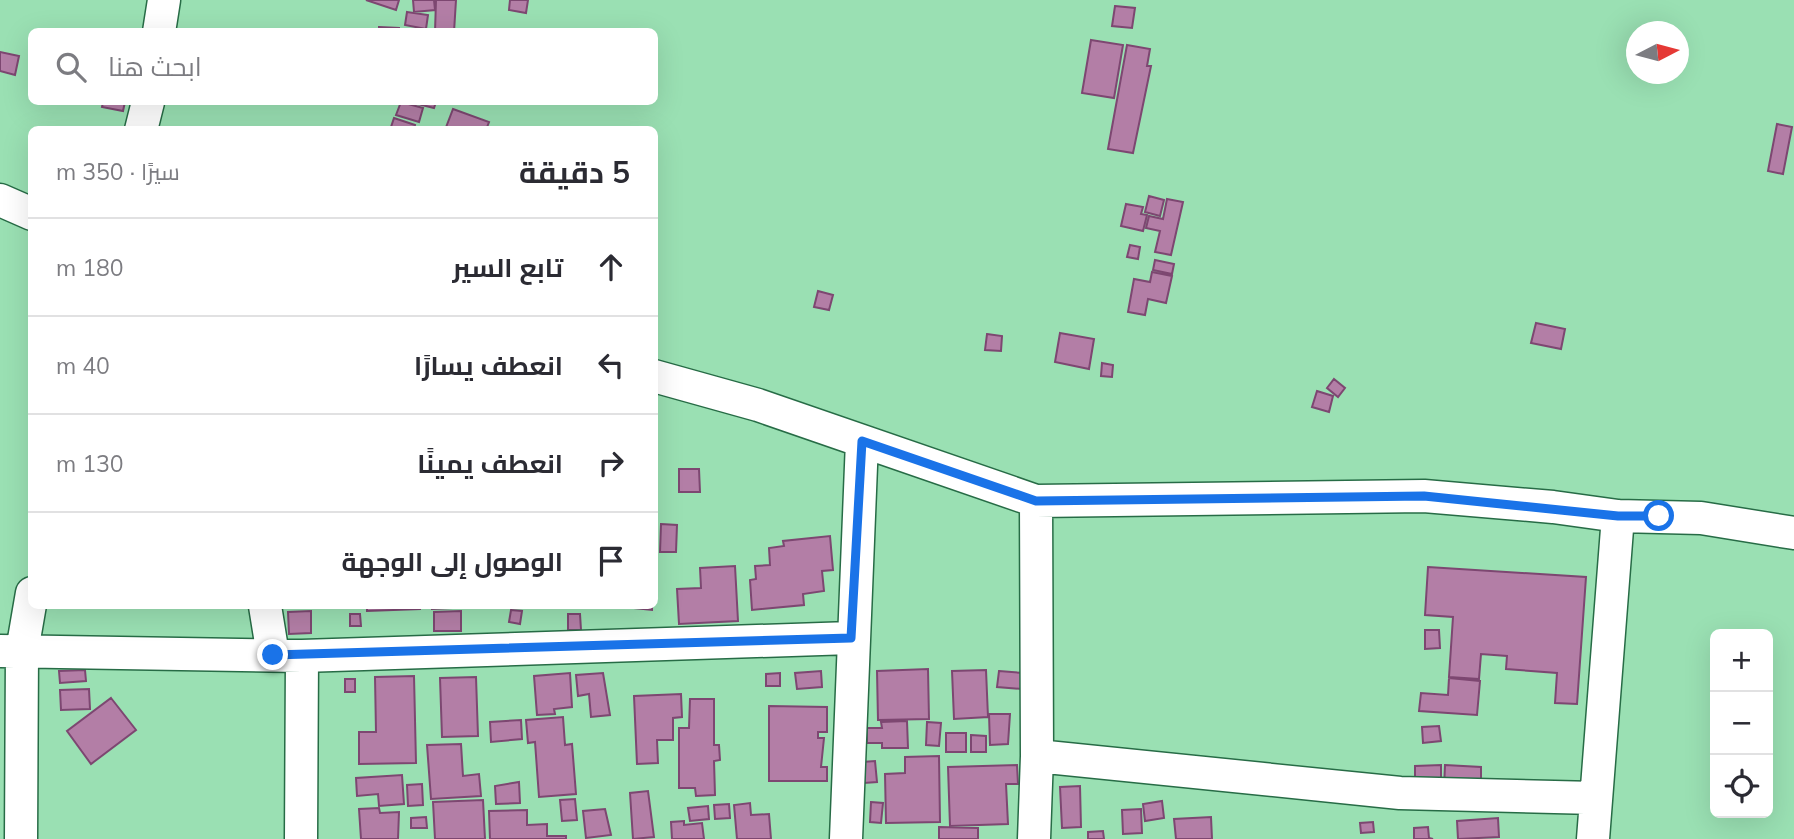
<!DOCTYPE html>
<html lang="ar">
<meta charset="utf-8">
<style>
:root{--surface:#fff;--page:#f2f2f3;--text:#2b2b33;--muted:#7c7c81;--line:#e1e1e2}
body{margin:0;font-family:Mulish,Cairo,sans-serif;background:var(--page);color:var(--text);direction:rtl}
.controls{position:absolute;right:21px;bottom:21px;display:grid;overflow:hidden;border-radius:10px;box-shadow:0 7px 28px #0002}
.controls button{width:63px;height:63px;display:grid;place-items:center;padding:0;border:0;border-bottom:2px solid var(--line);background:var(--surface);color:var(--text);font:35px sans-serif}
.compass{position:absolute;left:1626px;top:21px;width:63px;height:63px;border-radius:50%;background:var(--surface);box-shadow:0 7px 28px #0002;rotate:84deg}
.stop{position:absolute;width:21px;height:21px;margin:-16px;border:5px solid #1a73e8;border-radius:50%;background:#fff}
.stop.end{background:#1a73e8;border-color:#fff;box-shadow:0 2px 7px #0008}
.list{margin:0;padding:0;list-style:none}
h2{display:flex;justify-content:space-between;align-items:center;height:91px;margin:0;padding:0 28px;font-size:30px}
h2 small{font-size:23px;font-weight:400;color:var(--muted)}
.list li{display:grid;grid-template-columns:46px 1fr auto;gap:21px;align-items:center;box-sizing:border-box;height:98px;padding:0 28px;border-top:2px solid var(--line)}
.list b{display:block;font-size:26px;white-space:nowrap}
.list em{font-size:23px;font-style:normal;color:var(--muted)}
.icon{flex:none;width:38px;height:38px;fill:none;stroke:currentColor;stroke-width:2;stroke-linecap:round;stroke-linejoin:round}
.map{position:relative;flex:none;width:1794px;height:839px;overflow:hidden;direction:ltr}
.search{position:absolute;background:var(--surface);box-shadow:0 7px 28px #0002;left:28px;top:28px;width:630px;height:77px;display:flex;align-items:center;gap:18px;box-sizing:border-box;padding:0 24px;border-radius:10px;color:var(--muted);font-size:26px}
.panel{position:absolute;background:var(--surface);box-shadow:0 7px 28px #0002;left:28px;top:126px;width:630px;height:483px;border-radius:10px;direction:rtl}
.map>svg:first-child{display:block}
.building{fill:#b37ea6;stroke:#7d4771;stroke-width:2}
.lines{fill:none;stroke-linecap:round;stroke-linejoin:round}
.street-casing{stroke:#276c46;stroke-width:35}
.street{stroke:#fff;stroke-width:32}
.route{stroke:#1a73e8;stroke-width:9}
</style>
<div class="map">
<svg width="1794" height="839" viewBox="0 0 1794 839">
<rect width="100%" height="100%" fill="#9ae0b3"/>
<path class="building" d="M 366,0 L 399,0 L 396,10 Z
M 413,0 L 434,0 L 435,10 L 414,12 Z
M 436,0 L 456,0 L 454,32 L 435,32 Z
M 510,0 L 528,0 L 526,13 L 509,10 Z
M 1115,6 L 1135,8 L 1132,28 L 1112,26 Z
M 407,12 L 428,15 L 426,29 L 405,25 Z
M 379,27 L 399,28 L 399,32 L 379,32 Z
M 1091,40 L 1123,45 L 1114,98 L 1082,93 Z
M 1127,45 L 1150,49 L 1147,66 L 1151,66 L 1133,153 L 1108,149 Z
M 0,52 L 19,56 L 15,75 L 0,71 Z
M 103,102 L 125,102 L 123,111 L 102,107 Z
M 401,102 L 423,108 L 419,122 L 396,115 Z
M 410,102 L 436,102 L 434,108 Z
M 453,109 L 489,122 L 486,130 L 445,130 Z
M 394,118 L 415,125 L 414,130 L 390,130 Z
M 1777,124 L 1792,127 L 1783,174 L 1768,171 Z
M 1149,196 L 1164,200 L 1160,216 L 1145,212 Z
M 1167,199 L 1183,202 L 1171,255 L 1155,252 L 1160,231 L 1146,228 L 1149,216 L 1163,219 Z
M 1126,204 L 1143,207 L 1141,214 L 1147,215 L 1143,231 L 1121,226 Z
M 1130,245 L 1140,247 L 1138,259 L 1127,257 Z
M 1155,260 L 1174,264 L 1172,274 L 1153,270 Z
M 1152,272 L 1172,276 L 1166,303 L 1148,299 L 1145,315 L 1128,312 L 1134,279 L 1150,282 Z
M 818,291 L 833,295 L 829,310 L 814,307 Z
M 1536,323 L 1565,329 L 1561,349 L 1531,343 Z
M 1060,333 L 1094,339 L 1089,369 L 1055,362 Z
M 987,334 L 1002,336 L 1001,351 L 985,350 Z
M 1102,363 L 1113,365 L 1112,377 L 1101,376 Z
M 1334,379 L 1345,388 L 1338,397 L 1327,388 Z
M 1317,391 L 1333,396 L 1329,412 L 1312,407 Z
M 679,469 L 699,469 L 700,492 L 679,492 Z
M 661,524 L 677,525 L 676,552 L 660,552 Z
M 830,536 L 833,570 L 822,571 L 824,591 L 803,594 L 804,605 L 752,610 L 750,580 L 756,579 L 755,566 L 770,565 L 769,548 L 784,546 L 783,541 Z
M 735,566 L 738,621 L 679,624 L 677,589 L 701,588 L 700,568 Z
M 1428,567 L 1586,577 L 1577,704 L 1555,703 L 1557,673 L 1506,669 L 1507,656 L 1481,654 L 1479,679 L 1449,677 L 1453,617 L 1425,615 Z
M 367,606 L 420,606 L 420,609 L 367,611 Z
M 432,606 L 474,606 L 474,607 L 432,609 Z
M 614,606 L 652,606 L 652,610 Z
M 511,610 L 522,611 L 520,624 L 509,622 Z
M 311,611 L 311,633 L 289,634 L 288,612 Z
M 461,611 L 461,631 L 434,631 L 434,612 Z
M 350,614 L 360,614 L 361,626 L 350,626 Z
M 568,614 L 580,614 L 581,630 L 568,630 Z
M 1425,630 L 1439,630 L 1440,648 L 1425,649 Z
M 928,669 L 929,719 L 878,720 L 877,671 Z
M 85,670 L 86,681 L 60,683 L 59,671 Z
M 986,670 L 988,717 L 954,719 L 952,671 Z
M 821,671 L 822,687 L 797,689 L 795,673 Z
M 999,671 L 1023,673 L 1022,689 L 997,687 Z
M 570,673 L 572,707 L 554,709 L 555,714 L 537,715 L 534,676 Z
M 603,673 L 610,715 L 591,717 L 589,694 L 578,696 L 576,675 Z
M 780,673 L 780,686 L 766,686 L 766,674 Z
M 414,676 L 416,763 L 359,764 L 359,732 L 376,732 L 375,677 Z
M 476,677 L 478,736 L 442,737 L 440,678 Z
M 1449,678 L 1480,681 L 1477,715 L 1419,711 L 1421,693 L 1448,695 Z
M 345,679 L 355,679 L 355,692 L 345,692 Z
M 89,689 L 90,709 L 61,710 L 60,690 Z
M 681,694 L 682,717 L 673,718 L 673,740 L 657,740 L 658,763 L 637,764 L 634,696 Z
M 111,698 L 136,730 L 91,764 L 67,731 Z
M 690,699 L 714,699 L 714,745 L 719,745 L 720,760 L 714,761 L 715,795 L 696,796 L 695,788 L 679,788 L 679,728 L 689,728 Z
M 769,706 L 827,707 L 827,732 L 818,732 L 818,738 L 824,738 L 821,767 L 827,767 L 827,781 L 769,781 Z
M 989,714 L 1010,714 L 1008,744 L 990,745 Z
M 563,717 L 565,745 L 572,744 L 576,794 L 539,797 L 535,742 L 528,743 L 526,720 Z
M 521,720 L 522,739 L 491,742 L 490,722 Z
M 907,721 L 908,748 L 882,748 L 882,743 L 867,743 L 867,728 L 882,728 L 881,722 Z
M 927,722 L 941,723 L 939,746 L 926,745 Z
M 1439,726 L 1441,741 L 1423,743 L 1422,727 Z
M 946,733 L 966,733 L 966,752 L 946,752 Z
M 971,735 L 986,736 L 986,752 L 971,752 Z
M 461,744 L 463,776 L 479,774 L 481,796 L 431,799 L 427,745 Z
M 939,756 L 940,822 L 886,823 L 885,774 L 905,773 L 905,757 Z
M 875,761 L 877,782 L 864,783 L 862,762 Z
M 1017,765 L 1018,784 L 1006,784 L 1008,824 L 950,826 L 948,767 Z
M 1441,765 L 1441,785 L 1415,785 L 1415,766 Z
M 1445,765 L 1481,767 L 1481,789 L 1444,788 Z
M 402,775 L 404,804 L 379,806 L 378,794 L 357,796 L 356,778 Z
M 519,782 L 520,803 L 496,804 L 495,786 Z
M 422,784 L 423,805 L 408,806 L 407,785 Z
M 1080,786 L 1081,827 L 1062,828 L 1060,787 Z
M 648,791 L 654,837 L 633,839 L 630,793 Z
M 575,799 L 577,820 L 562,821 L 560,800 Z
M 483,800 L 485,839 L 435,839 L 433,802 Z
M 1162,801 L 1164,818 L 1145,821 L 1143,804 Z
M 871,802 L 883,803 L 881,823 L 870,822 Z
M 750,803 L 751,815 L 769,814 L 771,839 L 737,839 L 734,805 Z
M 729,804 L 730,818 L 715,819 L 714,805 Z
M 708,806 L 709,819 L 690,821 L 688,808 Z
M 379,808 L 380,813 L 399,812 L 398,839 L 361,839 L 359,809 Z
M 605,809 L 611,835 L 586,838 L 583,811 Z
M 1141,809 L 1142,833 L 1123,834 L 1122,810 Z
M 527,810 L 527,825 L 547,824 L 547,836 L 566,836 L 566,839 L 490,839 L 489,811 Z
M 426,817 L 427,828 L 411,828 L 411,818 Z
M 1211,817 L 1212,839 L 1176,839 L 1174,819 Z
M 1498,818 L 1499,837 L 1458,839 L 1457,821 Z
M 684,821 L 684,825 L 702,823 L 704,839 L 672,839 L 671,822 Z
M 1373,822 L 1374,832 L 1361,833 L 1360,823 Z
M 939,827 L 978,828 L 978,839 L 939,839 Z
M 1428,827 L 1429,838 L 1433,839 L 1414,839 L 1414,828 Z
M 1103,831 L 1104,839 L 1088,839 L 1088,832 Z"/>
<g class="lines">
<defs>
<path id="street" d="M 159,32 L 164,0
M 141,130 L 148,102
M 0,200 L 32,214
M 654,376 L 758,405 L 1036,501 L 1424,496 L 1553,507 L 1618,516 L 1701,518 L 1794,533
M 265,606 L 273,655
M 0,651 L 302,656 L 851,638
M 1037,756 L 1400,793 L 1595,798
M 21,839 L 22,651 L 32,593
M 301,839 L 302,656
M 846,839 L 862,441
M 1034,839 L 1037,756 L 1036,501
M 1593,839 L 1618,516"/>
</defs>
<use href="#street" class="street-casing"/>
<use href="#street" class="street"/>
</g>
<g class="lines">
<path class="route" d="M 273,655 L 851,638 L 862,441 L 1036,501 L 1424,496 L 1618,516 L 1659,516"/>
</g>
</svg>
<div class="controls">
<button>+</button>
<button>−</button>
<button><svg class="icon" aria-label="locate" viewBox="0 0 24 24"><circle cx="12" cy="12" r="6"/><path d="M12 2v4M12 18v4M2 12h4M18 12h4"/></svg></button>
</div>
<svg class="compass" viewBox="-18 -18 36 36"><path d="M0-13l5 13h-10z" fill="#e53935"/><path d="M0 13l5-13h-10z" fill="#7c7c81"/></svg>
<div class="stop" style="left:1659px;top:516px"></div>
<div class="stop end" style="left:273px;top:655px"></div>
<div class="search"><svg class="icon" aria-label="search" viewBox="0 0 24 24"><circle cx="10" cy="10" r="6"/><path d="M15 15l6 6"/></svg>ابحث هنا</div>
<section class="panel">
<h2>5 دقيقة<small>سيرًا · 350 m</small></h2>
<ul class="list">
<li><svg class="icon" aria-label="ahead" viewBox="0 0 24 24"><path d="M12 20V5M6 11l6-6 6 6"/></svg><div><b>تابع السير</b></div><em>180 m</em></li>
<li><svg class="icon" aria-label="left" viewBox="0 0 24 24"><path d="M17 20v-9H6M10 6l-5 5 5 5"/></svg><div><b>انعطف يسارًا</b></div><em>40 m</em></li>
<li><svg class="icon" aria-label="right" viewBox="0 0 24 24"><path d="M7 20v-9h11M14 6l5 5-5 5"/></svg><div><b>انعطف يمينًا</b></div><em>130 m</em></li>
<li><svg class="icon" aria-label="arrive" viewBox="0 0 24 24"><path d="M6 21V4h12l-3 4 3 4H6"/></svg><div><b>الوصول إلى الوجهة</b></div></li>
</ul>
</section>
</div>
